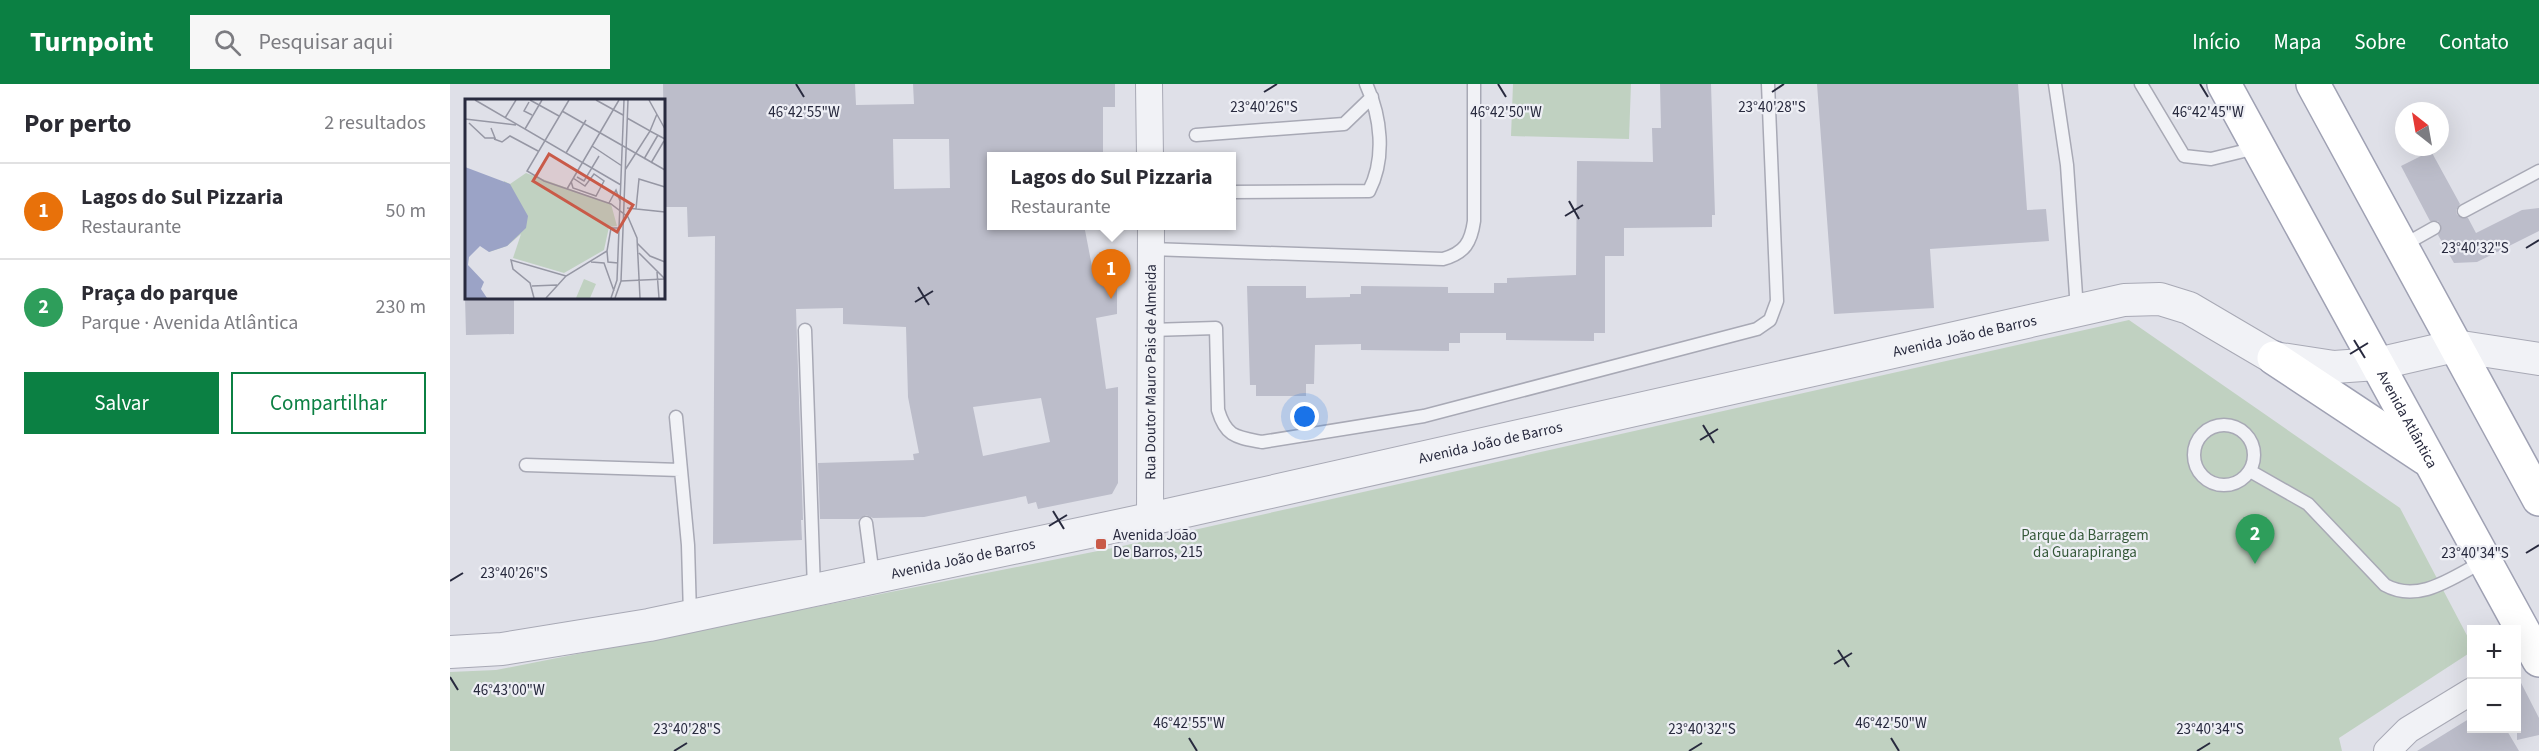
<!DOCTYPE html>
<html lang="pt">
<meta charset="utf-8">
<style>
:root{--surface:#fff;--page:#f7f7f7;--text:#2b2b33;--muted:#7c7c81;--line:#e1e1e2;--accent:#0b8043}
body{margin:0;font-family:"Source Sans 3",sans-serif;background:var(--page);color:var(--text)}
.controls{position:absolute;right:18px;bottom:18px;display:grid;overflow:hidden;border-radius:0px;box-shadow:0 6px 24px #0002}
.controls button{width:54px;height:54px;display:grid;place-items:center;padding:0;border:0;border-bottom:2px solid var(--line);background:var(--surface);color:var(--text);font:30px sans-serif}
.compass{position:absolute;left:1945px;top:18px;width:54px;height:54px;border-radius:50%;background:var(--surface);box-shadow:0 6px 24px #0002;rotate:329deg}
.you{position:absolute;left:855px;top:333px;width:21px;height:21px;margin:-15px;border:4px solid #fff;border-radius:50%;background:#1a73e8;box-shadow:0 0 0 9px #1a73e833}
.badge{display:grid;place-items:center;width:39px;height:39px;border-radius:50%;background:var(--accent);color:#fff;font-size:20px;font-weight:700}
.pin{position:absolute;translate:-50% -50px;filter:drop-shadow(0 2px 3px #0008)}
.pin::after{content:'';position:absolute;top:32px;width:21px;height:18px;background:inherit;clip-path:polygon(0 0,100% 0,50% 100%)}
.popup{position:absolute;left:537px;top:68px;width:249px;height:78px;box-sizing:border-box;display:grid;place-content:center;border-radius:0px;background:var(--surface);filter:drop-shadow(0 2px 4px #0005);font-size:20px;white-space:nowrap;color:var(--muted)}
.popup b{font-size:22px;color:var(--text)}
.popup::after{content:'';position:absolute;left:50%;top:100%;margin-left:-12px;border:12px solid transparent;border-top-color:var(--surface)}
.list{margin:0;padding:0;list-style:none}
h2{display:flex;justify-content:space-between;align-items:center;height:78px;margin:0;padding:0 24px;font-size:26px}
h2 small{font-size:20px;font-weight:400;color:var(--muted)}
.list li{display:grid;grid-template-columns:39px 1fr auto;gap:18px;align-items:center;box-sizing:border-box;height:96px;padding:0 24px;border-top:2px solid var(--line)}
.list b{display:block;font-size:22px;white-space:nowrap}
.list p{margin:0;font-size:20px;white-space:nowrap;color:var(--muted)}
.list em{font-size:20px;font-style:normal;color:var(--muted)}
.actions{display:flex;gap:12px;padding:18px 24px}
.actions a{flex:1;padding:14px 0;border:2px solid var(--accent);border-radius:0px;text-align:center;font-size:21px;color:var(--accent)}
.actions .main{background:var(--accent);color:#fff}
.icon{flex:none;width:33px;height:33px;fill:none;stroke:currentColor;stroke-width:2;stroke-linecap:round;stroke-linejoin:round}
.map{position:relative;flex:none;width:2089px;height:667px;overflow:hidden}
header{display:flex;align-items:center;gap:36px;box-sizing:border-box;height:84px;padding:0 30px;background:var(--accent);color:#fff}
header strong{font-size:28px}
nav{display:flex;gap:33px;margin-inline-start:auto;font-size:21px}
.search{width:420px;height:54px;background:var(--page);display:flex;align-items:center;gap:15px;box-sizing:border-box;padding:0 21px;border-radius:0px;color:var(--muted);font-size:22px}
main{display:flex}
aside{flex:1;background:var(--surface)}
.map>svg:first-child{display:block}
.green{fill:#c0d1c1}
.building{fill:#bcbdca;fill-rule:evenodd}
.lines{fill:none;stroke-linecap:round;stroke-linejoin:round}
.service-casing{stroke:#a8a9b5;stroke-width:15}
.minor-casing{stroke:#a8a9b5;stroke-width:28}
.tertiary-casing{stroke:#a8a9b5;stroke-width:34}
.primary-casing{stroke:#9fa1b3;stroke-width:36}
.service{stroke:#f1f2f6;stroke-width:12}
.minor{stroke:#f1f2f6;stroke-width:26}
.tertiary{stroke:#f1f2f6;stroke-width:32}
.primary{stroke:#fff;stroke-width:33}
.ticks{fill:none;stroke:#282a3e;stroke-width:2}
.poi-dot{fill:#c95a48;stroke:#eeeff5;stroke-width:2}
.labels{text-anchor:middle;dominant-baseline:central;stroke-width:4.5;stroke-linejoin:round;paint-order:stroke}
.street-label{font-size:15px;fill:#282a3e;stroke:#eeeff5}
.poi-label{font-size:15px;fill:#282a3e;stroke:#eeeff5;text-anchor:start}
.park-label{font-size:15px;fill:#36593a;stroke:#eeeff5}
.inset-road{fill:none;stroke:#9697a4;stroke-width:1.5}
.view{fill:#c95a48;fill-opacity:0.15;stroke:#c95a48;stroke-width:3}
.inset-edge{fill:none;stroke:#282a3e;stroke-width:3}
.ticks-label{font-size:15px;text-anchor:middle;fill:#282a3e;stroke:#eeeff5;stroke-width:4.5;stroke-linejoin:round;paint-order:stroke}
</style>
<header>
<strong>Turnpoint</strong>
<div class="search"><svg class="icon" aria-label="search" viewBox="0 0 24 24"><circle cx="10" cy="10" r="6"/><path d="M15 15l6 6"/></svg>Pesquisar aqui</div>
<nav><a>Início</a><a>Mapa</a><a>Sobre</a><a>Contato</a></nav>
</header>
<main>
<aside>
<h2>Por perto<small>2 resultados</small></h2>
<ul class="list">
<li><span class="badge" style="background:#e8710a">1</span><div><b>Lagos do Sul Pizzaria</b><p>Restaurante</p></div><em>50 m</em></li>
<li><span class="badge" style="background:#2e9e5b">2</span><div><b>Praça do parque</b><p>Parque · Avenida Atlântica</p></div><em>230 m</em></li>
</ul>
<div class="actions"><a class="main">Salvar</a><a>Compartilhar</a></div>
</aside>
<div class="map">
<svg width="2089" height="667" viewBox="0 0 2089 667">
<rect width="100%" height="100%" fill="#dfe0e8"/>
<path class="green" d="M 1063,0 L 1181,0 L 1179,55 L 1061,52 Z
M 1679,236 L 1950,424 L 2022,561 L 2021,568 L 1889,654 L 1892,667 L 0,667 L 0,588 L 46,586 L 668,463 Z"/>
<path class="building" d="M 213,0 L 405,0 L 406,21 L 464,20 L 463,0 L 665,0 L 665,23 L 653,23 L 653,72 L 541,72 L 541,141 L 634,141 L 644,193 L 667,189 L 667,230 L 646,234 L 656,305 L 668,303 L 668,399 L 662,410 L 588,425 L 586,418 L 578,420 L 576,412 L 474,433 L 423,434 L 416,431 L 409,435 L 370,435 L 368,379 L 464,376 L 463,370 L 469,369 L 458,313 L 456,243 L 393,240 L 393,224 L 346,225 L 353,436 L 351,436 L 352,456 L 263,460 L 265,152 L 238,153 L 237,123 L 215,123 ZM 443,55 L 499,55 L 500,104 L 444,105 ZM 591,314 L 600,358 L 533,372 L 523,323 Z
M 1210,0 L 1261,0 L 1265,131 L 1262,131 L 1262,143 L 1174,144 L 1174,172 L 1155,172 L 1155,249 L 1144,249 L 1144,257 L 1056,256 L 1056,249 L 1010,249 L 1010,259 L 999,259 L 999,267 L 911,266 L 911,260 L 865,261 L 864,300 L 856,300 L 856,312 L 806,312 L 806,301 L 800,301 L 797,202 L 856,202 L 856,214 L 900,213 L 900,210 L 911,210 L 911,202 L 998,203 L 998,209 L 1044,209 L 1044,199 L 1057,199 L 1057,194 L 1126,191 L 1127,77 L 1203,78 L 1202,44 L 1211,44 Z
M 1367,0 L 1568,0 L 1577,126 L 1596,125 L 1599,157 L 1480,165 L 1484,224 L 1384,230 Z
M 1981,67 L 2010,120 L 2006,126 L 2007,131 L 2018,134 L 2026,149 L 2072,126 L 2089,124 L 2089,147 L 2027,178 L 2004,179 L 1988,151 L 1991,141 L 1988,137 L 1980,137 L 1951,82 Z
M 15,213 L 64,213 L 64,250 L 16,251 Z
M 2067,591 L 2089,634 L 2089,651 L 2067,656 Z
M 2022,633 L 2022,645 L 2056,645 L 2069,667 L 1967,667 Z"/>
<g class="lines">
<defs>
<path id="service" d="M 1605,0 L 1617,81 L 1627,226
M 1691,0 L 1734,72 L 1761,75 L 1806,64
M 746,51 L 894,40 L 922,13
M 781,108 L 919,107 C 936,74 931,32 916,0
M 2014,127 L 2089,87
M 1952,162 L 1984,144
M 701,165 L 993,175 C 1015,169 1021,158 1024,137 L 1024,0
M 355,246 L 364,505
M 701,246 L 766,244 L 768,326 C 776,353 786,353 812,358 L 974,332 L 1307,245 L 1320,236 L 1327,217 L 1318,0
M 226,333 L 238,461 L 240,531
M1744 371a30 30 0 1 1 60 0a30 30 0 1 1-60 0Z
M 76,381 L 230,386
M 1800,387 L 1858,420 L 1935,501 C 1969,520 2003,493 2034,477
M 416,439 L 423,492"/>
<g id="minor">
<path d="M 699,0 L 700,73"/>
<path id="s1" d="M 700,435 L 701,142"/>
<path d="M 1937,667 L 1958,646 L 2022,607"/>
</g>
<g id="tertiary">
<path id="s2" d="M 0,568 L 52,565 L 199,541 L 700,435 L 1674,216 L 1710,215 L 1739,224 L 1824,274 L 1884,283 L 1927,280 L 2005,262 L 2089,275"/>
</g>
<g id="primary">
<path id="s3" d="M 1774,0 L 2089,576"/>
<path d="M 1863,0 L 2089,415"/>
<path d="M 1824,274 L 1975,374"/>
</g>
</defs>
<use href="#service" class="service-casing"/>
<use href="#minor" class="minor-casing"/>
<use href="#tertiary" class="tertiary-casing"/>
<use href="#primary" class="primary-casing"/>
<use href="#service" class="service"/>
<use href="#minor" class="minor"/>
<use href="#tertiary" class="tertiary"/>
<use href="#primary" class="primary"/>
</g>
<path class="ticks" d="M 346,0 L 354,13M 1048,0 L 1056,13M 1750,0 L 1758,13M 814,8 L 827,0M 1322,8 L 1334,0M 1119,117 L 1129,135M 1115,132 L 1133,121M 2076,164 L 2089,156M 468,203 L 479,221M 465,218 L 483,207M 1904,256 L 1915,274M 1900,270 L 1918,259M 1253,341 L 1264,359M 1250,356 L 1268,345M 603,427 L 614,445M 599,442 L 617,431M 2076,469 L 2089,461M 0,497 L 13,489M 1388,566 L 1399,583M 1384,580 L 1402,569M 0,593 L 8,606M 739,654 L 747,667M 1441,654 L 1449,667M 224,667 L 237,659M 1239,667 L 1252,659M 1747,667 L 1760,659"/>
<rect class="poi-dot" x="645" y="454" width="12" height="12" rx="3"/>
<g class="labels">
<g class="street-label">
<text stroke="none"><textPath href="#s2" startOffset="1548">Avenida João de Barros</textPath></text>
<text stroke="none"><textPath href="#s1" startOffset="147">Rua Doutor Mauro Pais de Almeida</textPath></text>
<text stroke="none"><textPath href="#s3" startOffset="382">Avenida Atlântica</textPath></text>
<text stroke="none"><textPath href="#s2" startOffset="1062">Avenida João de Barros</textPath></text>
<text stroke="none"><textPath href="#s2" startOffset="522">Avenida João de Barros</textPath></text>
</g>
<g class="poi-label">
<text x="663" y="451">Avenida João<tspan x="663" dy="17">De Barros, 215</tspan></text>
</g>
<g class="park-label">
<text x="1635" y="451">Parque da Barragem<tspan x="1635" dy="17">da Guarapiranga</tspan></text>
</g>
</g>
<g transform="translate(15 15)">
<rect width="200" height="200" fill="#dfe0e8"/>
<path d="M 61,74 L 146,105 L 152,127 L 144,128 L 139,151 L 99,174 L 48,159 L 56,135 L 42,147 L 24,153 L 39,82 L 45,85 ZM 119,180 L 131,185 L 125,199 L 111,199 Z" fill="#c0d1c1"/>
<path d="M 0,68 L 45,85 L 63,117 L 61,129 L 42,147 L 24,153 L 15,147 L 4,158 L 3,166 L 19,183 L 16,190 L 22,199 L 0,199 Z" fill="#9ba3c6"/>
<path class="inset-road" d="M 10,1 L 156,86M 65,1 L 94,17M 104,1 L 62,72 L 79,82 L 146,105 L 163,118 L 172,139 L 175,199M 131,1 L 158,16M 184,1 L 200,30M 64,3 L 59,12 L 67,16M 97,12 L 200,71M 40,19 L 51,1M 162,19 L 185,32 L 192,15M 0,20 L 51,26M 4,24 L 20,39 L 30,39 L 26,29M 60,30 L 77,1M 29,40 L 37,43 L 45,37 L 73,52M 127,47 L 157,67M 101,54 L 121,21M 179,60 L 193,36M 186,64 L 199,42M 160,71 L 185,32 L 200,40M 112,78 L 119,82 L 134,57M 106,82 L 108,89 L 131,97 L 139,82 L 129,75 L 120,87 L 108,79M 102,90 L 154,1M 144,104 L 151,91 L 155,102M 162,109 L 200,113M 171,110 L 174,80 L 200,88M 172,144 L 185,157 L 200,163M 142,152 L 143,163 L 153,164M 174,154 L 199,179M 126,163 L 139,164 L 149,192M 192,173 L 194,199M 156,182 L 200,180M 67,187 L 92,186M 69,199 L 65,184 L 48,170 L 46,161 L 101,177M 81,199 L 101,177 L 142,152 L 146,129 L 154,129M 146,199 L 152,181 L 159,1M 150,199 L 156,182 L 163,1"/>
<path class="view" d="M 84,55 L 168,106 L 152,133 L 68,82 Z"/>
<rect width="200" height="200" class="inset-edge"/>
</g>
<g class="ticks-label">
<text x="814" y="28">23°40'26"S</text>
<text x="1322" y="28">23°40'28"S</text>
<text x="354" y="33">46°42'55"W</text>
<text x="1758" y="33">46°42'45"W</text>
<text x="1056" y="33">46°42'50"W</text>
<text x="2025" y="169">23°40'32"S</text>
<text x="2025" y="474">23°40'34"S</text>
<text x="64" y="494">23°40'26"S</text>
<text x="59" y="611">46°43'00"W</text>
<text x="739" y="644">46°42'55"W</text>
<text x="1441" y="644">46°42'50"W</text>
<text x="237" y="650">23°40'28"S</text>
<text x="1252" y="650">23°40'32"S</text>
<text x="1760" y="650">23°40'34"S</text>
</g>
</svg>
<div class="controls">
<button>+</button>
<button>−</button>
</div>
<svg class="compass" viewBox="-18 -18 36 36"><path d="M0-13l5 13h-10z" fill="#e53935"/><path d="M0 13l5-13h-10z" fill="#7c7c81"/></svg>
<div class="you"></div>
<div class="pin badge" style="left:661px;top:215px;background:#e8710a">1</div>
<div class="popup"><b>Lagos do Sul Pizzaria</b>Restaurante</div>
<div class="pin badge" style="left:1805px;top:480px;background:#2e9e5b">2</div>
</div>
</main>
